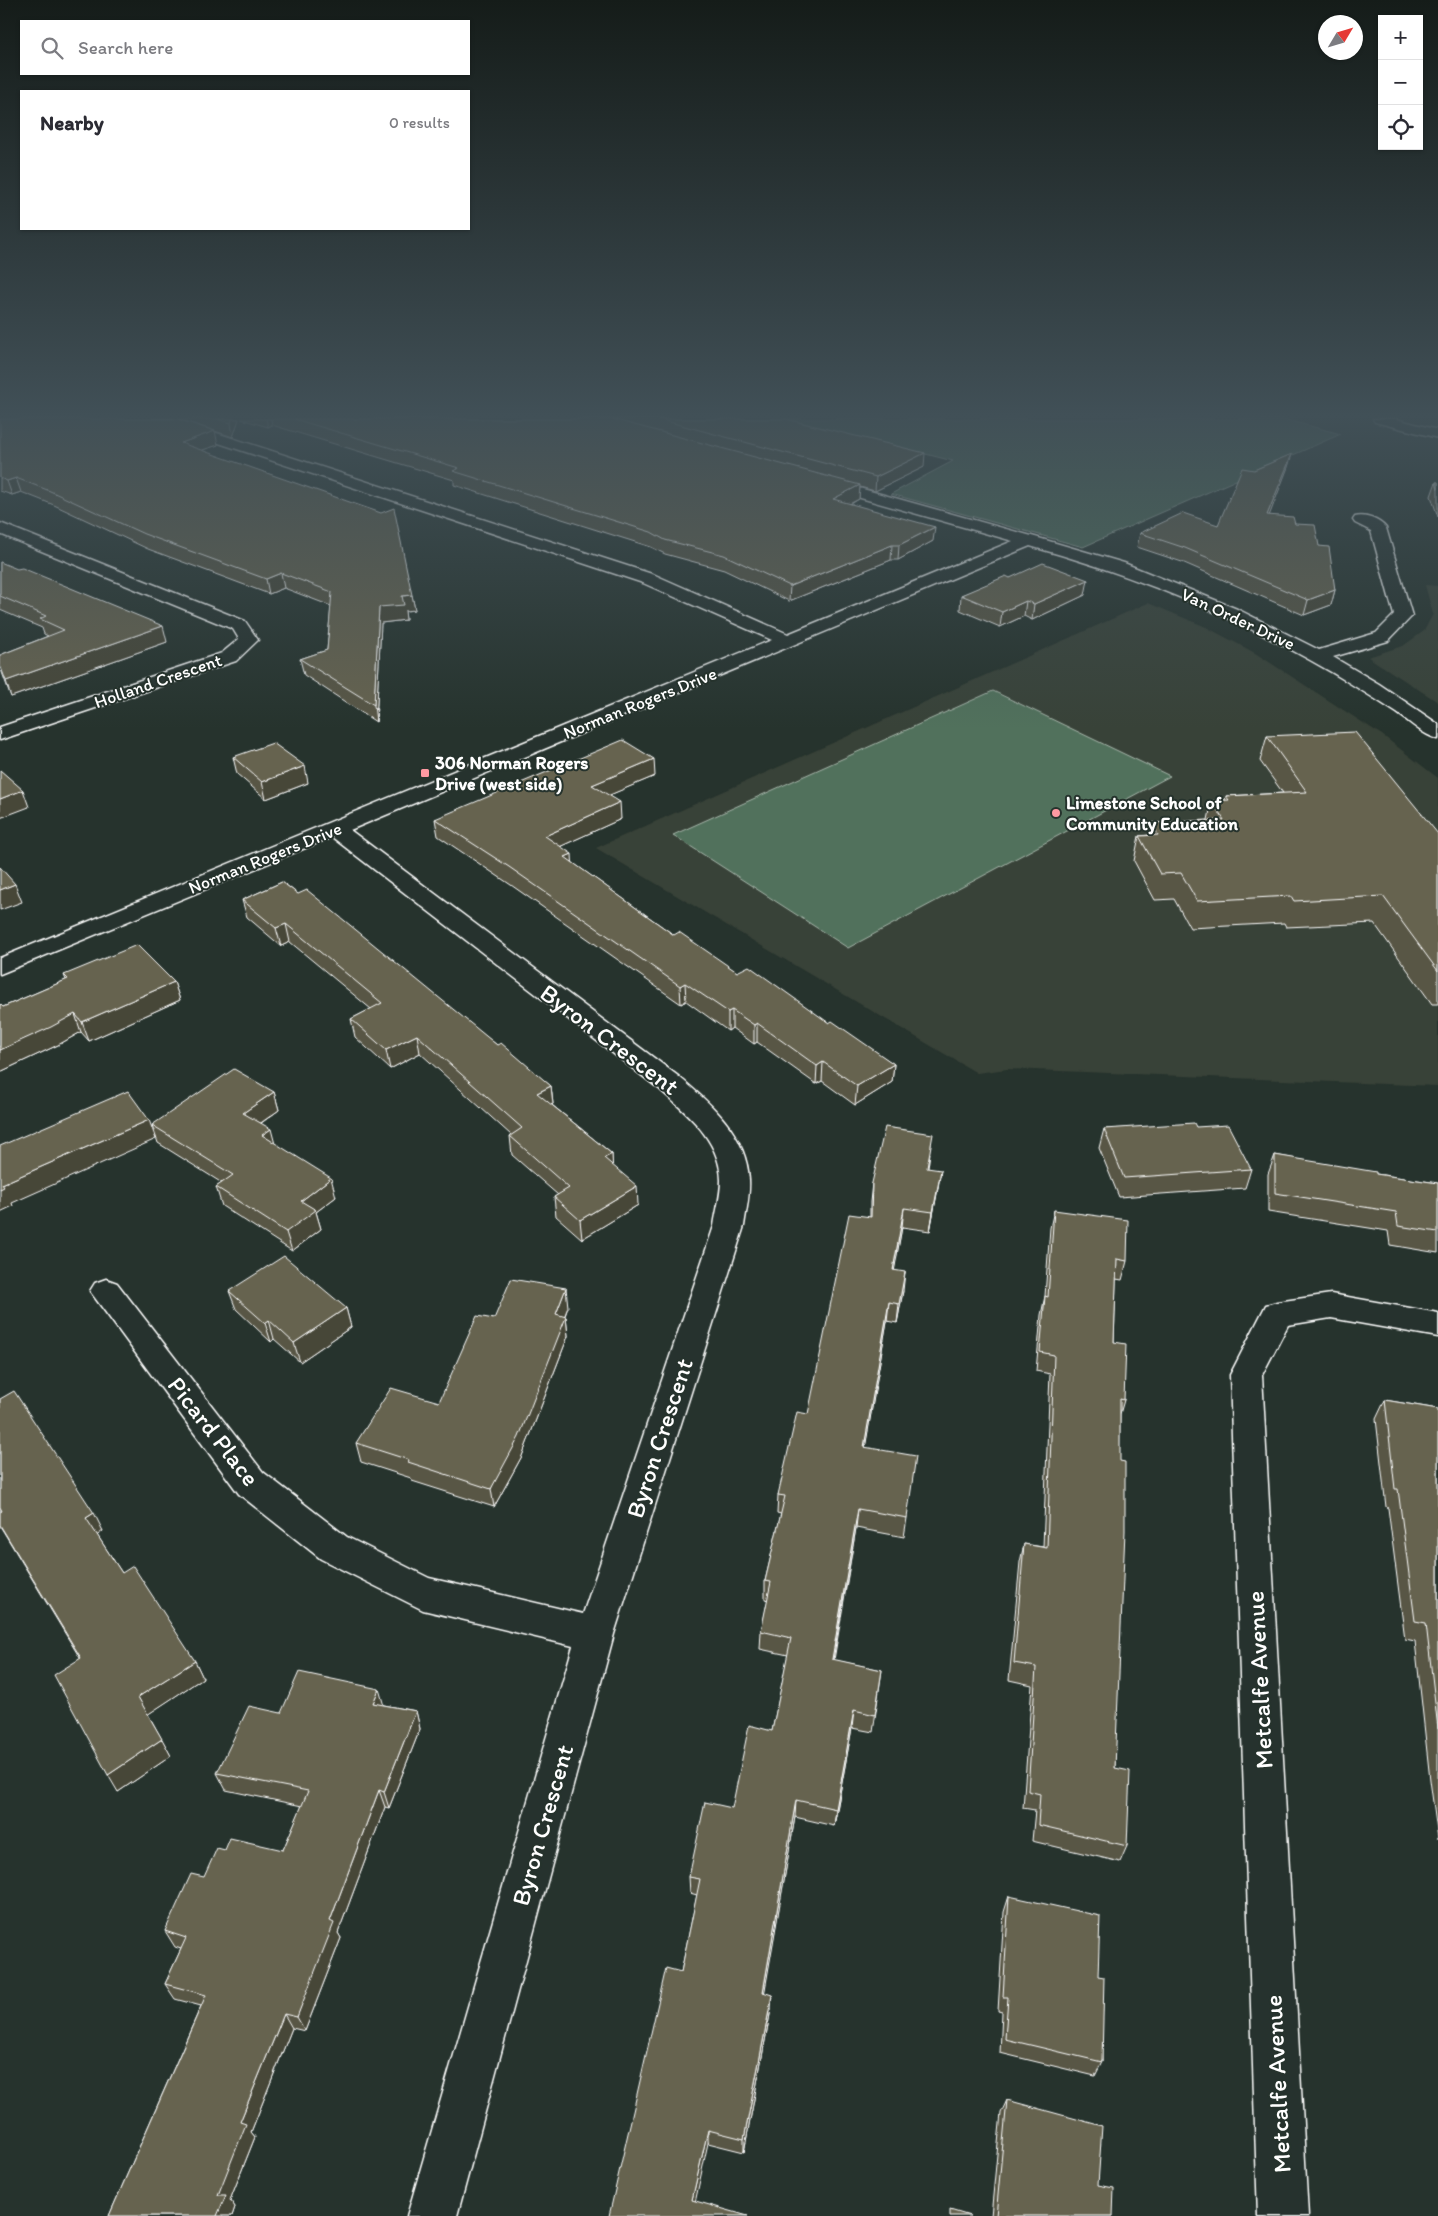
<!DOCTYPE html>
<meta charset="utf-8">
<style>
:root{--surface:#fff;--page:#f2f2f3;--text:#2b2b33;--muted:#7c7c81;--line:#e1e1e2}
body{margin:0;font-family:Itim,sans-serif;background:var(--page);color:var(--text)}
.controls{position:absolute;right:15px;top:15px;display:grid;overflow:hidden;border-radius:0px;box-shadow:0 1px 4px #0004}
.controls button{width:45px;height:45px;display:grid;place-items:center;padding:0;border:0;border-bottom:1px solid var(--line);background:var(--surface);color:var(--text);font:25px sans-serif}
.compass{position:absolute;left:1318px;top:15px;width:45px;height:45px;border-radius:50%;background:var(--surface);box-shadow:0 1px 4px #0004;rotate:52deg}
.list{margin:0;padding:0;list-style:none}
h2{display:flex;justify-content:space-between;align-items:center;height:65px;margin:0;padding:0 20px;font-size:21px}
h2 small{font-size:16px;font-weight:400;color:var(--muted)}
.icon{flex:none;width:28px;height:28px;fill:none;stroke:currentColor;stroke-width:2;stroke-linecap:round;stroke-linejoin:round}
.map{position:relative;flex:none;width:1438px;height:2216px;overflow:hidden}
.search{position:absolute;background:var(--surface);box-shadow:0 1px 4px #0004;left:20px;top:20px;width:450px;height:55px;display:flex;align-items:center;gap:12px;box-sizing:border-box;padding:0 18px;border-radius:0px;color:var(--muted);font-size:19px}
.panel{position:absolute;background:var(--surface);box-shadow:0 1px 4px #0004;left:20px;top:90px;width:450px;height:140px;border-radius:0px}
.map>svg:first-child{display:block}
.built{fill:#394238}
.green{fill:#51715b;stroke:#a8b8ad}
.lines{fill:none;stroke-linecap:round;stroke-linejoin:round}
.street-casing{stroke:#fff;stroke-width:3}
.primary-casing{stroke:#fff;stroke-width:3}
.street{fill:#26332d;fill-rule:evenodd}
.primary{fill:#26332d;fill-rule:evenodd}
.wall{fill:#585645;stroke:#fff}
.shaded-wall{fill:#474638;stroke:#fff}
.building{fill:#666450;stroke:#fff}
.poi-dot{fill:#ff9aa2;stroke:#26332d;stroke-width:2}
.labels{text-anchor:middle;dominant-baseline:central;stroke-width:4;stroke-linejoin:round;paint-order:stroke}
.far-street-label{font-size:18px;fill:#fff;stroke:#26332d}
.far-poi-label{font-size:18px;font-weight:bold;fill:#fff;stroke:#26332d;text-anchor:start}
.near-street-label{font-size:25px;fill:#fff;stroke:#26332d}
</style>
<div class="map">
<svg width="1438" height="2216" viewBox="0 0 1438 2216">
<rect width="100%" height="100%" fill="#26332d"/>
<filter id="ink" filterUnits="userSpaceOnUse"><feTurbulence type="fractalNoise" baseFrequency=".02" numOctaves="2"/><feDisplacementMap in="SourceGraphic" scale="10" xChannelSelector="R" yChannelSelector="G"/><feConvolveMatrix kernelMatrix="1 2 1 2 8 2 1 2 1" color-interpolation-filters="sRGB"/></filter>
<g filter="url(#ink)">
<path class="built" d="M 1425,585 L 1438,586 L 1438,702 L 1368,657 L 1403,646 L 1424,631 L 1433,614 Z
M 1148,603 L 1206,627 L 1255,653 L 1382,735 L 1438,778 L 1438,1086 L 1007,1069 L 977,1073 L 596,848 Z"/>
<path class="green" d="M 788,419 L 1283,419 L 1341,434 L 1083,547 L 891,494 L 953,461 Z
M 993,691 L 1170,776 L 848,948 L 673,835 Z"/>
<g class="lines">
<defs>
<path id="street" d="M 153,419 L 173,419 L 655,575 L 788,634 L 1013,541 L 818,486 L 815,483 L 818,480 L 823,478 L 1035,537 L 1124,563 L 1237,609 L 1319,650 L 1376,633 L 1394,615 L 1371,531 L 1355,523 L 1353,520 L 1355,517 C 1365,514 1380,520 1386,528 L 1412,616 L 1388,641 L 1333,657 L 1379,684 L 1438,724 L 1438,739 C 1423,735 1410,722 1397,713 C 1368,694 1339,676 1310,660 C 1221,610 1127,573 1030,546 L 350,830 L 678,1076 C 710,1103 747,1134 749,1180 C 750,1195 746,1211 744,1226 L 614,1634 L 457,2216 L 407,2216 L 573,1646 L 423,1610 L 321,1559 L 239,1494 L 90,1291 L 95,1283 L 106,1279 L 117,1283 L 263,1472 L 347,1537 L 429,1578 L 583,1614 L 714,1226 C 716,1211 721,1196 721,1180 C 720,1139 687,1114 658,1088 L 332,837 L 0,974 L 0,958 L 772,640 L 643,583 L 155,422 Z
M 0,523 L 245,621 L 258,640 L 236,661 L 0,740 L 0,727 L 222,653 L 239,639 L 233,629 L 0,534 Z
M 1331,1294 L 1438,1313 L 1438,1337 L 1331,1318 L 1288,1325 L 1262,1375 L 1308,2216 L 1258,2216 L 1230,1375 L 1266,1305 L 1277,1302 Z"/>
<path id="primary" d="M 1373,419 L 1396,419 L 1438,430 L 1438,438 L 1375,422 Z"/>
</defs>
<use href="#street" class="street-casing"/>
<use href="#primary" class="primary-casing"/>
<use href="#street" class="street"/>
<use href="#primary" class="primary"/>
</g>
<path class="wall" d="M 0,419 L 218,445 L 202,450 L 412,595 L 415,610 L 405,611 L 406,620 L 381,623 L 376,722 L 304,675 L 300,659 L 327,650 L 331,606 L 284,588 L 269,594 L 148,549 L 54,505 L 21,492 L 12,495 L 0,491 Z
M 179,419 L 239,419 L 233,437 Z
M 241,419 L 786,419 L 924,467 L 875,491 L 860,487 L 859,499 L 851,504 L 933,541 L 898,560 L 891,560 L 789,601 L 724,570 L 665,554 L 651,547 L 454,485 L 454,480 L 308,436 L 272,425 L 268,427 Z
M 1292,454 L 1288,467 L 1269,515 L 1295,524 L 1319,546 L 1335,590 L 1331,605 L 1304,615 L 1182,562 L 1137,547 L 1140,533 L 1218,525 L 1254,470 Z
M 1436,482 L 1438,482 L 1438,517 L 1431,496 Z
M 0,562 L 167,642 L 11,697 L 0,667 L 0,655 L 48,636 L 44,634 L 42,628 L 0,610 Z
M 1010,578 L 1085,595 L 1032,620 L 1024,616 L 1000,627 L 960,610 L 961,595 Z
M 1267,736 L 1438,834 L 1438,1004 L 1432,1004 L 1374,923 L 1286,927 L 1284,923 L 1190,928 L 1174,899 L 1155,900 L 1134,861 L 1139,836 L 1149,835 L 1152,823 L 1208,820 L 1212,801 L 1225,800 L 1226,796 L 1283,793 L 1260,761 Z
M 233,757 L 308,783 L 266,799 L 237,774 Z
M 655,776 L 609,795 L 621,819 L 561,846 L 573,863 L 674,935 L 737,972 L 829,1023 L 894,1064 L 892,1082 L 855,1105 L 822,1081 L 816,1084 L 757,1042 L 754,1044 L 732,1028 L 728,1031 L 686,1001 L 681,1004 L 511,885 L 438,836 L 435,819 Z
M 282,882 L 551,1086 L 553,1104 L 552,1105 L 612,1154 L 612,1165 L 638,1205 L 582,1239 L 556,1216 L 554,1197 L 558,1195 L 512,1155 L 510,1136 L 511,1135 L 420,1053 L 390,1069 L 355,1037 L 351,1019 L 371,1009 L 290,942 L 281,946 L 247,917 L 242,900 Z
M 64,975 L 174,982 L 180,1000 L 89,1041 L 81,1032 L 58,1045 L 0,1072 L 0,1004 L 3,1007 L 66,980 Z
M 274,1092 L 279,1110 L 260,1124 L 274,1143 L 336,1197 L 316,1212 L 321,1229 L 292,1251 L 222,1206 L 216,1187 L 222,1183 L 158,1143 L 152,1125 Z
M 1196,1127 L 1251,1169 L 1245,1188 L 1119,1197 L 1099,1148 L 1104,1129 Z
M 930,1153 L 928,1168 L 938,1188 L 930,1231 L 902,1227 L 894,1270 L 903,1291 L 897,1323 L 887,1321 L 865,1447 L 907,1518 L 904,1537 L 856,1528 L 834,1660 L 882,1670 L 873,1732 L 852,1728 L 834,1826 L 795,1817 L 764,1993 L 771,2009 L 744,2152 L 708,2143 L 681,1972 L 697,1895 L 690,1893 L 689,1877 L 732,1808 L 772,1731 L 788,1655 L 760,1649 L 761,1631 L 768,1600 L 765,1599 L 765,1581 L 781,1514 L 777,1513 L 778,1495 L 808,1414 L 870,1217 L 870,1202 L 872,1183 Z
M 1275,1155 L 1376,1174 L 1438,1183 L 1438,1253 L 1390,1245 L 1388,1231 L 1268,1212 L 1268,1174 Z
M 1054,1210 L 1127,1261 L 1122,1280 L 1116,1279 L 1114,1342 L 1124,1400 L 1120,1414 L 1115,1768 L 1127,1846 L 1120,1862 L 1032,1841 L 1035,1810 L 1023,1808 L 1032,1685 L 1009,1680 L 1020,1562 L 1024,1544 L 1043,1547 L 1050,1374 L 1036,1371 L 1041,1315 L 1045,1296 L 1050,1228 Z
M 229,1291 L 346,1308 L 351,1327 L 300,1362 L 274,1339 L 271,1342 L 236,1309 Z
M 568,1307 L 565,1316 L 566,1317 L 568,1336 L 522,1456 L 494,1507 L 412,1481 L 411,1478 L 361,1462 L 356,1443 L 439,1402 L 494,1319 Z
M 0,1399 L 103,1531 L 97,1535 L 122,1573 L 195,1661 L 203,1678 L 148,1714 L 171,1756 L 118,1792 L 80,1658 L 0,1526 L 0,1512 L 1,1512 L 0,1510 Z
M 1385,1400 L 1438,1409 L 1438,1839 L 1430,1780 L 1415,1641 L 1405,1639 L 1388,1508 L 1386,1507 L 1376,1419 Z
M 384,1705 L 416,1711 L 420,1729 L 389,1808 L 385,1807 L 338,1933 L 341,1938 L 305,2031 L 292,2028 L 251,2132 L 255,2137 L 230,2200 L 235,2207 L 232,2216 L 109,2216 L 201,2006 L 175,1999 L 165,1984 L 181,1949 L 175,1947 L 165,1931 L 225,1850 L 283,1850 L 302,1806 L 226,1790 L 217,1773 L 281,1713 Z
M 1009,1896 L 1098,1976 L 1102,2062 L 1095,2076 L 1000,2053 L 1002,2012 L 998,2011 L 1004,1912 Z
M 1007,2100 L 1098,2185 L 1113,2216 L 991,2216 L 1001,2113 Z"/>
<path class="shaded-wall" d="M 232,419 L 239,419 L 233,437 L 231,423 Z
M 266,419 L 271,419 L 272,425 L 268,427 Z
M 215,431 L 218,445 L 184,456 L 181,443 Z
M 925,453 L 924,467 L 875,491 L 876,477 Z
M 1292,454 L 1288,467 L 1264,529 L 1267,515 Z
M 16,478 L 21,492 L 12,495 L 7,481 Z
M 860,485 L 859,499 L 832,513 L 833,499 Z
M 935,527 L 933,541 L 898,560 L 899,545 Z
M 892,545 L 891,560 L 789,601 L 790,586 Z
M 281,573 L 284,588 L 269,594 L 266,579 Z
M 1088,580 L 1085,595 L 1032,620 L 1034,604 Z
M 1335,590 L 1331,605 L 1304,615 L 1308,600 Z
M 412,595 L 415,610 L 405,611 L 406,620 L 381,623 L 376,722 L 374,705 L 379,607 L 402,596 Z
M 1026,601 L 1024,616 L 1000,627 L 1002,612 Z
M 163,626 L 167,642 L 11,697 L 6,681 Z
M 654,759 L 655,776 L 593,802 L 592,785 Z
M 305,766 L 308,783 L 266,799 L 262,782 Z
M 23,790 L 29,807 L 0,818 L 0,799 Z
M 620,802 L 621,819 L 546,853 L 545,836 Z
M 572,854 L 573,872 L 565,857 Z
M 15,884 L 22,902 L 0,910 L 0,890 Z
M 286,924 L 290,942 L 281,946 L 276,928 Z
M 174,982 L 180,1000 L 89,1041 L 82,1022 Z
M 685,983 L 686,1001 L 681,1004 L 680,986 Z
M 732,1010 L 732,1028 L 728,1031 L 728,1012 Z
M 75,1014 L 81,1032 L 58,1045 L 0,1072 L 0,1050 Z
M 757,1023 L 757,1042 L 754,1044 L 754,1025 Z
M 417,1035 L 420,1053 L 390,1069 L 386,1050 Z
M 823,1062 L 822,1081 L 816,1084 L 817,1066 Z
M 894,1064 L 892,1082 L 855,1105 L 857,1086 Z
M 551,1086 L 553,1104 L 539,1112 L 537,1093 Z
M 274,1092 L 279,1110 L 248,1132 L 243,1113 Z
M 149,1120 L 156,1139 L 12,1203 L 13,1206 L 0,1212 L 0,1189 L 2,1184 Z
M 271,1129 L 276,1148 L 262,1135 Z
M 612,1154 L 613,1173 L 604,1158 Z
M 941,1170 L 938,1188 L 930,1231 L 933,1212 Z
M 331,1178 L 336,1197 L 316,1212 L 321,1229 L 292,1251 L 286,1232 L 301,1201 Z
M 637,1186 L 638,1205 L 582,1239 L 580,1220 Z
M 904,1208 L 902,1227 L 891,1289 L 893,1270 Z
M 905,1272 L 903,1291 L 897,1323 L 899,1304 Z
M 566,1288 L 568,1307 L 558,1333 L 556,1314 Z
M 889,1302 L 887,1321 L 862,1466 L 864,1447 Z
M 346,1308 L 351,1327 L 300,1362 L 294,1343 Z
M 566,1317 L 568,1336 L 522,1456 L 494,1507 L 491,1489 Z
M 269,1320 L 274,1339 L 271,1342 L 265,1323 Z
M 858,1509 L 856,1528 L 830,1677 L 832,1659 Z
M 94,1513 L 103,1531 L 95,1537 L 86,1518 Z
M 195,1661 L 203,1678 L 147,1715 L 138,1697 Z
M 379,1689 L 384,1706 L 373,1703 Z
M 854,1710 L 852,1728 L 834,1826 L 836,1809 Z
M 416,1711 L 420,1729 L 389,1808 L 384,1792 Z
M 162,1739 L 171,1756 L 118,1792 L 108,1775 Z
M 379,1790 L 385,1807 L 338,1933 L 341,1938 L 305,2031 L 297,2017 L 330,1921 Z
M 796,1800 L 795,1817 L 762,2007 L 763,1992 Z
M 772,1995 L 771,2009 L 744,2152 L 744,2139 Z
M 284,2014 L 292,2028 L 251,2132 L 255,2137 L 230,2200 L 235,2207 L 232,2216 L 217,2216 L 218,2195 L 240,2122 Z
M 708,2130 L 708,2143 L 693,2212 L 692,2200 Z"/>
<path class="building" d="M 0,419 L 177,419 L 215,431 L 181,443 L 381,513 L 394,508 L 412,595 L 402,596 L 404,605 L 379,607 L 374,705 L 300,659 L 327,650 L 332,592 L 281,573 L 266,579 L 144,534 L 50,491 L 16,478 L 7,481 L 0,478 Z
M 217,419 L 232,419 L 231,423 Z
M 294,419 L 612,419 L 860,485 L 833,499 L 935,527 L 899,545 L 892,545 L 790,586 L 724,555 L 665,540 L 651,532 L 453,471 L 459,468 Z
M 658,419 L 786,419 L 925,453 L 876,477 Z
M 1292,454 L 1267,515 L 1293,517 L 1295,524 L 1315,525 L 1319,546 L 1329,547 L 1335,590 L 1308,600 L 1185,548 L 1140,533 L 1183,513 L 1218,525 L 1242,468 L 1254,470 Z
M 1436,482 L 1438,482 L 1438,489 Z
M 0,562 L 17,569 L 22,568 L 163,626 L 6,681 L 0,665 L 0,655 L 64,630 L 40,619 L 46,616 L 0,596 Z
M 1043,563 L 1088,580 L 1034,604 L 1026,601 L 1002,612 L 961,595 L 1006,576 L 1010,578 Z
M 1355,732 L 1438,834 L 1438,971 L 1383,896 L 1294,901 L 1291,896 L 1197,901 L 1181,873 L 1160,874 L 1139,836 L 1158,835 L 1152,823 L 1224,820 L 1212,801 L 1229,800 L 1226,796 L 1307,792 L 1267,736 Z
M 623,740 L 654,759 L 592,785 L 620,802 L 545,836 L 572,854 L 565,857 L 674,935 L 679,932 L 737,972 L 749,966 L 829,1023 L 832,1021 L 894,1064 L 857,1086 L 823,1062 L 817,1066 L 757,1023 L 754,1025 L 732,1010 L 728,1012 L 685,983 L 680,986 L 509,867 L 435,819 Z
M 273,743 L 305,766 L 262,782 L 233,757 Z
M 0,770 L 23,790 L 0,799 Z
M 0,867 L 15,884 L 0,890 Z
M 282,882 L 298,894 L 307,890 L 497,1045 L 501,1043 L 551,1086 L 537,1093 L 612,1154 L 604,1158 L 637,1186 L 580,1220 L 554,1197 L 569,1188 L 510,1136 L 522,1128 L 417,1035 L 386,1050 L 351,1019 L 382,1003 L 286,924 L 276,928 L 242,900 Z
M 137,945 L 174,982 L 82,1022 L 75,1014 L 51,1027 L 0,1050 L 0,1004 L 3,1007 L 68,979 L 64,975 Z
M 234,1069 L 274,1092 L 243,1113 L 271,1129 L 262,1135 L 331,1178 L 301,1201 L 316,1210 L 286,1232 L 216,1187 L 233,1175 L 152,1125 Z
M 128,1091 L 149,1120 L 2,1184 L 4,1187 L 0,1189 L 0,1146 Z
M 1194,1123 L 1196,1127 L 1228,1125 L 1251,1169 L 1124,1178 L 1104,1129 Z
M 885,1127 L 933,1134 L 927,1168 L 941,1170 L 933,1212 L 904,1208 L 893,1270 L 905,1272 L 899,1304 L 889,1302 L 864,1447 L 916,1456 L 907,1518 L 858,1509 L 832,1659 L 882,1670 L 875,1715 L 854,1710 L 836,1809 L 796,1800 L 763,1992 L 772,1995 L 744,2139 L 708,2130 L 692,2200 L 748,2216 L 609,2216 L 666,1968 L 681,1972 L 700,1879 L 689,1877 L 705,1802 L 732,1808 L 749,1725 L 772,1731 L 791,1638 L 761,1631 L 771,1582 L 765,1581 L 785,1496 L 778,1495 L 797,1412 L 808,1414 L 849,1214 L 871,1217 L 872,1183 Z
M 1275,1155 L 1376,1172 L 1376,1174 L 1438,1183 L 1438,1232 L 1398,1226 L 1396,1212 L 1275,1193 Z
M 1054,1210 L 1128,1220 L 1127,1261 L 1117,1259 L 1114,1342 L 1126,1344 L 1124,1400 L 1120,1399 L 1120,1461 L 1125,1462 L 1125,1531 L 1115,1768 L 1130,1771 L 1127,1846 L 1038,1825 L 1040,1794 L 1028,1791 L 1036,1667 L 1014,1663 L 1024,1544 L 1047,1548 L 1054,1355 L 1040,1352 L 1045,1296 L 1048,1297 Z
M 284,1256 L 346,1308 L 294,1343 L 269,1320 L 265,1323 L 229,1291 Z
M 511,1279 L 566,1288 L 556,1314 L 566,1317 L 519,1437 L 491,1489 L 408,1462 L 409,1460 L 356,1443 L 391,1388 L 439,1402 L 477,1316 L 494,1319 Z
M 14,1391 L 94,1513 L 86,1518 L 122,1573 L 133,1566 L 195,1661 L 138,1697 L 162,1739 L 108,1775 L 54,1675 L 81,1658 L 0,1525 L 0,1512 L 2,1511 L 0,1507 L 0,1399 Z
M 1385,1400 L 1438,1409 L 1438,1729 L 1426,1623 L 1415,1621 L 1398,1489 L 1395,1489 Z
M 299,1672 L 379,1689 L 373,1703 L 416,1711 L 384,1792 L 379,1790 L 330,1921 L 334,1923 L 297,2017 L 284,2014 L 240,2122 L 246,2124 L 218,2195 L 226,2195 L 217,2216 L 109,2216 L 206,1995 L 165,1984 L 186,1938 L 165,1931 L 191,1874 L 204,1877 L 217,1848 L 225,1850 L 230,1838 L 283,1850 L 308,1791 L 217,1773 L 249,1706 L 281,1713 Z
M 1009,1896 L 1100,1916 L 1098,1976 L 1104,1977 L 1102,2062 L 1005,2039 L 1008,1997 L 1003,1997 Z
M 1007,2100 L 1102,2126 L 1098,2185 L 1114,2188 L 1113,2216 L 996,2216 Z
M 950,2210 L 970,2216 L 950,2216 Z"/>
</g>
<linearGradient id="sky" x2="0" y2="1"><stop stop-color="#151c19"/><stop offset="0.57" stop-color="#415057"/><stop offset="1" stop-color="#415057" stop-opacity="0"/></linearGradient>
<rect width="1438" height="729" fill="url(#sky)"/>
<g class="poi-dot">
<rect x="420" y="768" width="10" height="10" rx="2.5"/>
<circle cx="1056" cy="813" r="5"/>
</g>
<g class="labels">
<g class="far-street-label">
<text transform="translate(1238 619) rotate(25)">Van Order Drive</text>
<text transform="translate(158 681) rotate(-19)">Holland Crescent</text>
<text transform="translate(640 703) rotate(-22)">Norman Rogers Drive</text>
<text transform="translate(265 858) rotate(-22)">Norman Rogers Drive</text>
</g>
<g class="far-poi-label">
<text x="435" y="763">306 Norman Rogers<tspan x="435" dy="21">Drive (west side)</tspan></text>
<text x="1066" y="803">Limestone School of<tspan x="1066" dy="21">Community Education</tspan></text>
</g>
<g class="near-street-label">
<text transform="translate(610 1039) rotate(37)">Byron Crescent</text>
<text transform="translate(214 1431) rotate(52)">Picard Place</text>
<text transform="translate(659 1438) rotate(-72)">Byron Crescent</text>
<text transform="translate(1259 1680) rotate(-93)">Metcalfe Avenue</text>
<text transform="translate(542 1825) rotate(-74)">Byron Crescent</text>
<text transform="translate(1277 2084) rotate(-93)">Metcalfe Avenue</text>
</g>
</g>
</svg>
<div class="controls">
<button>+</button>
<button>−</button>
<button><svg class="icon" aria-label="locate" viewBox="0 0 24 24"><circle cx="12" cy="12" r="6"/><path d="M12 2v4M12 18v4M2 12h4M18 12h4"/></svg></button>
</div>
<svg class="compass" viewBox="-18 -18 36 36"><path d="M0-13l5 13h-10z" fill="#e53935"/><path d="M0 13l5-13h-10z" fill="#7c7c81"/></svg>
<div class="search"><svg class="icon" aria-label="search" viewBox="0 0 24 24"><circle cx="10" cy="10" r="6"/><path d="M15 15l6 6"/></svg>Search here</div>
<section class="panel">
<h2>Nearby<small>0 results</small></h2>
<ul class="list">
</ul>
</section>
</div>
